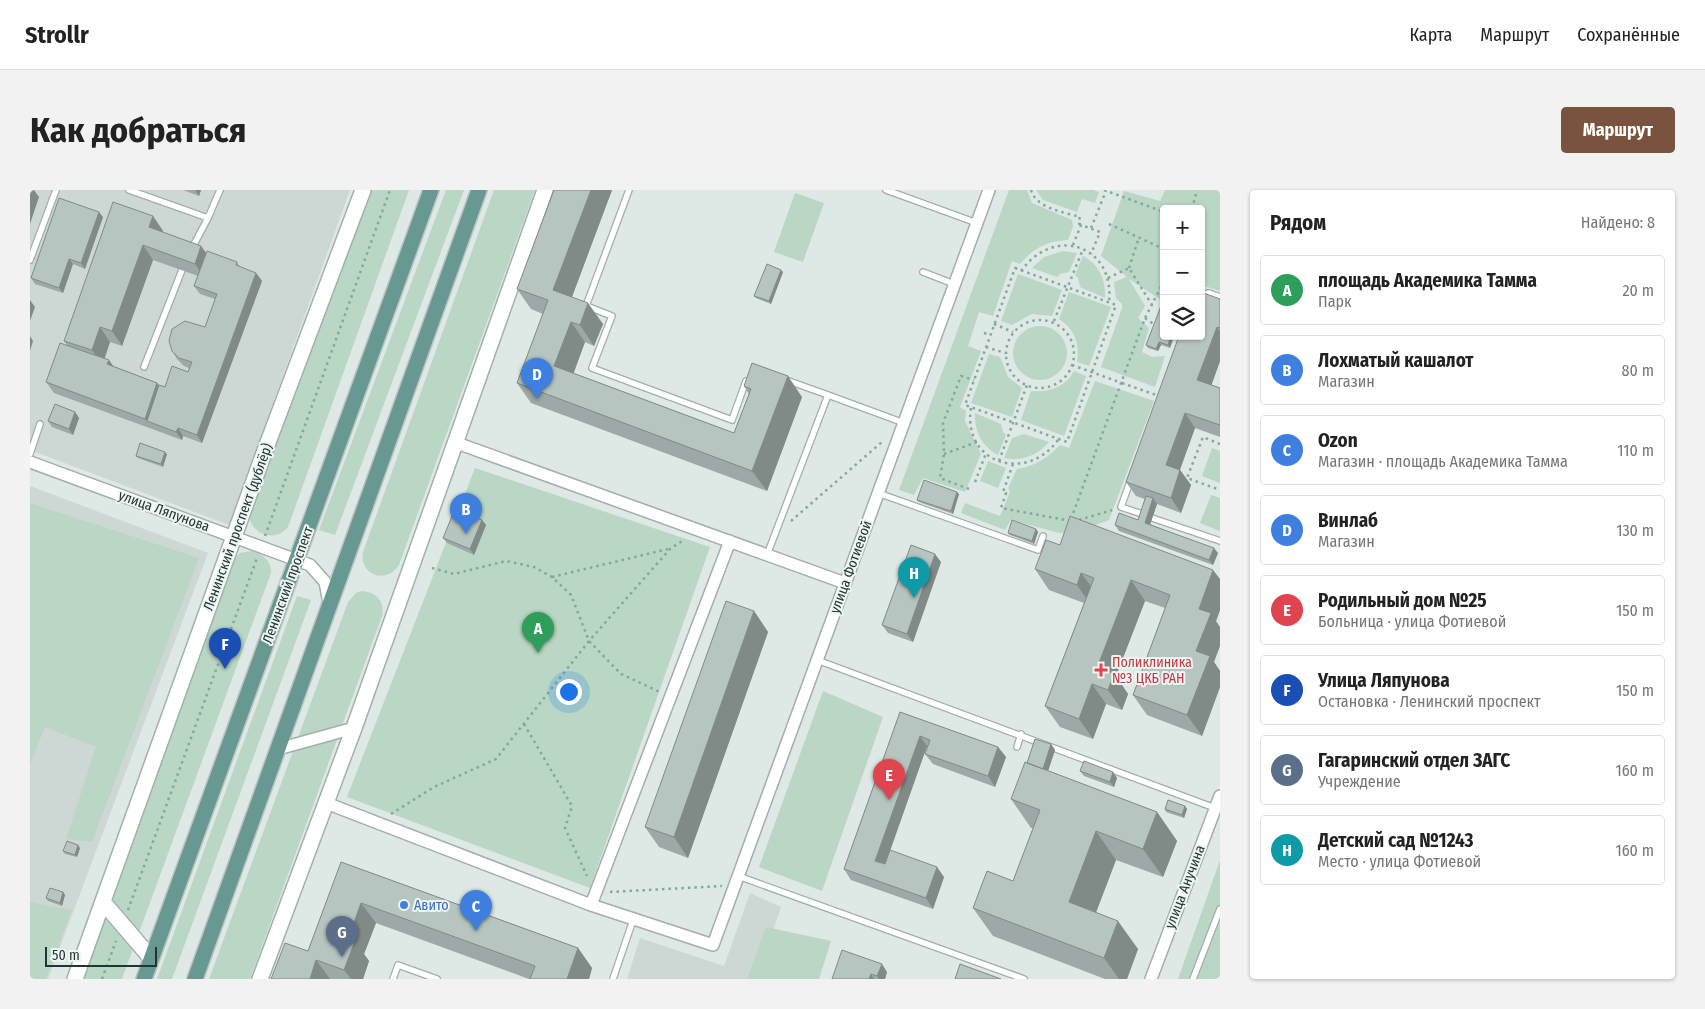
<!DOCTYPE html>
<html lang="ru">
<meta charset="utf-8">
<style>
:root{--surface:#fff;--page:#f2f2f2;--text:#222;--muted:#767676;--line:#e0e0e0;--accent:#79533e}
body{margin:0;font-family:"Fira Sans Condensed",sans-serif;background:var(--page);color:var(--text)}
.controls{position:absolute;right:15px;top:15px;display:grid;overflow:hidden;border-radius:5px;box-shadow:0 1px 4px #0004}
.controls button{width:45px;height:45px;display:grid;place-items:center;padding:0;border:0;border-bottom:1px solid var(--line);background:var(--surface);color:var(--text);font:25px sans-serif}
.scale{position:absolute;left:15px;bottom:12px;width:112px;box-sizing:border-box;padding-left:5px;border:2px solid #213632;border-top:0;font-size:14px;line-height:18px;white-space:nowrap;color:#213632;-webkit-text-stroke:4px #eef5f2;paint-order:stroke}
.you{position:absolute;left:538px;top:501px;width:18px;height:18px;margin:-12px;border:4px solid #fff;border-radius:50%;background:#1a73e8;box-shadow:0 0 0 8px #1a73e833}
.badge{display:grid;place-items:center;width:32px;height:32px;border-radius:50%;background:var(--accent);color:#fff;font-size:16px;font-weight:700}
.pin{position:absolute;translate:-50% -41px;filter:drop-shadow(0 1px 2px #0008)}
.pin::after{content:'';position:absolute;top:26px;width:18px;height:15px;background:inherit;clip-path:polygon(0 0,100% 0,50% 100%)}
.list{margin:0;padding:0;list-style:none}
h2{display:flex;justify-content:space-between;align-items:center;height:65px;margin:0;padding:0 20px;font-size:21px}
h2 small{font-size:16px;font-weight:400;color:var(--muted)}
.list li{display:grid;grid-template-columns:32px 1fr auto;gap:15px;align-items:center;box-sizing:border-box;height:70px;margin:0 10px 10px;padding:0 10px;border:1px solid var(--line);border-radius:5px}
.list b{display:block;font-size:19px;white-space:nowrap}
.list p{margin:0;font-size:16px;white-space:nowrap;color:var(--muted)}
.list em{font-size:16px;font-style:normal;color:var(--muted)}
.icon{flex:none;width:28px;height:28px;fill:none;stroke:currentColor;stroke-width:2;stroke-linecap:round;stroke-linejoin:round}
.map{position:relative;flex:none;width:1190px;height:789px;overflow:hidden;border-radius:5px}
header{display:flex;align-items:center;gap:30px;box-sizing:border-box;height:70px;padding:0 25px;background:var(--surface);border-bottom:1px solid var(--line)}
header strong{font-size:24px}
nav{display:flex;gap:28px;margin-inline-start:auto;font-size:18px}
.intro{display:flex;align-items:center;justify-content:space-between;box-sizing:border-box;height:120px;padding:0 30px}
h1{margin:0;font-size:35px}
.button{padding:12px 22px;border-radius:5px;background:var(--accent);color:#fff;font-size:18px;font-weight:700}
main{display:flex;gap:30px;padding:0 30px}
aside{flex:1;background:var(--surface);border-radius:5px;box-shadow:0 1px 4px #0004}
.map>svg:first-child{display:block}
.built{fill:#cdd8d4}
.green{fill:#b9d7c4}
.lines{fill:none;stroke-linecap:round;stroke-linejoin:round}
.lane-casing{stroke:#a2afac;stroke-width:8}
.street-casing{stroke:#a2afac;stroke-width:14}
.secondary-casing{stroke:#9fb2ad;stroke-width:18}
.primary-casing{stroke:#bcc3c2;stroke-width:18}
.path{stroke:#82a8a0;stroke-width:2.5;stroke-dasharray:2.5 4;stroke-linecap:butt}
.lane{stroke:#fff;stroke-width:5.5}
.street{stroke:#fff;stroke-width:11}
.secondary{stroke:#fff;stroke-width:15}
.primary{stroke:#679992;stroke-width:15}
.path-bridge{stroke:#82a8a0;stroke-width:2.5;stroke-dasharray:2.5 4;stroke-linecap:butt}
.wall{fill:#9da9a6;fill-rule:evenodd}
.shaded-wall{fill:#808a87}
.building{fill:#b7c5c1;stroke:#808a87}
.health-dot{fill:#e0444e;stroke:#eef5f2;stroke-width:2}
.shop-dot{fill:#3f7fe0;stroke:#eef5f2;stroke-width:2}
.labels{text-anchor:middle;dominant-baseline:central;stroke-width:4;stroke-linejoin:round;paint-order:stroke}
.street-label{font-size:14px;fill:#213632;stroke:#eef5f2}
.health-label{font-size:14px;fill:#be3a42;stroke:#eef5f2;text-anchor:start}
.shop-label{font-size:14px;fill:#366cbe;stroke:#eef5f2;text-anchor:start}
</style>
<header>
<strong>Strollr</strong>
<nav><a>Карта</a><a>Маршрут</a><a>Сохранённые</a></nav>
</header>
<div class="intro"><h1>Как добраться</h1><a class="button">Маршрут</a></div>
<main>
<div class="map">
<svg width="1190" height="789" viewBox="0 0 1190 789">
<rect width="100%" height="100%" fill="#dee8e5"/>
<path class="built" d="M 0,0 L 320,0 L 199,335 L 0,260 Z
M 0,296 L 178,363 L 18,789 L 0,789 Z
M 720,703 L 751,717 L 726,789 L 597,789 L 610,748 L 694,776 Z"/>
<path class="green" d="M 336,0 L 379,0 L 258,337 C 245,353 222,345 219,326 Z
M 416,0 L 434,0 L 305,345 L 289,340 Z
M 464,0 L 505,0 L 369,375 C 356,395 329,385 333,362 Z
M 979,0 L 997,0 L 1002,13 L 1042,30 L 1043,37 L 1038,50 C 1016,51 1004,58 990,74 L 982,71 L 963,126 L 949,122 L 938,156 L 951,161 L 930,217 L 936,221 L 935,231 L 951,264 L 935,302 L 893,288 L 884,305 L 869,300 Z
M 1006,0 L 1063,0 L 1069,2 L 1065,13 L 1052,9 L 1047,22 L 1013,10 Z
M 1135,0 L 1190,0 L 1190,101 L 1171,95 L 1171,19 L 1134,19 L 1134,112 L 1099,89 L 1115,116 L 1108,128 L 1119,138 L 1112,162 L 1122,167 L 1135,166 L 1125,197 L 1071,177 L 1092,118 L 1092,114 L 1086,108 L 1084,92 L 1097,87 L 1071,66 L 1094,1 L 1130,11 Z
M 765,3 L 794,13 L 773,72 L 744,62 Z
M 1033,61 L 1047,63 L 1039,82 L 1030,84 L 1027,87 L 1002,78 L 1014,67 Z
M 1053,66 C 1069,74 1076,90 1075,108 L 1050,97 L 1048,88 L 1045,85 Z
M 988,84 L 1032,100 L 1022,126 L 1002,124 L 982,135 L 971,131 Z
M 1039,102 L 1081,117 L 1059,176 L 1047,172 C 1050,154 1045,139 1029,129 Z
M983 163a27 27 0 1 1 54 0a27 27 0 1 1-54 0Z
M 959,164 L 970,167 L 978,187 L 992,198 L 982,227 L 941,213 Z
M 1044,181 L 1056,186 L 1034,246 L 991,230 L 1001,201 C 1018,203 1036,197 1044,181 Z
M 1065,191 L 1124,211 L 1079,330 L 1048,342 L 1029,343 L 981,330 L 975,340 L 931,323 L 935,313 L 970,326 L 980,302 L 978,298 L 987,279 C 1006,276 1017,268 1030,255 L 1039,258 Z
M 945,223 L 971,234 L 973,242 L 976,245 L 968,265 C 952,257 944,241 945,223 Z
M 994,244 L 1019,252 C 1008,265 992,272 974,268 L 982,248 Z
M 1182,258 L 1190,261 L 1190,293 L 1172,286 Z
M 958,271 L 976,278 L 968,298 L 950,291 Z
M 445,278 L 680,357 L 560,698 L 317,607 Z
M 1181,305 L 1190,308 L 1190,341 L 1170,333 Z
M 0,313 L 169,368 L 62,652 L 36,649 L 66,557 L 15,537 L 0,575 Z
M 221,361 C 232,363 242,371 241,383 L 92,789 L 52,789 L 203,370 L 210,363 Z
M 332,401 C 347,402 355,412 352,426 L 220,789 L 179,789 L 318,412 L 326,403 Z
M 267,406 L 281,410 L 142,789 L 127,789 Z
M 793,501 L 853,527 L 792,701 L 729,677 Z
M 1190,670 L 1190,789 L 1148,789 Z
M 0,712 L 42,720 L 16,789 L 0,789 Z
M 736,737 L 801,751 L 789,789 L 717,789 Z"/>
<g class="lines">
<defs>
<path id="lane" d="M 99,0 L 178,28 L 190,0
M 856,0 L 947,33
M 161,60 L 178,28
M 0,70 L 26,0
M 893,82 L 924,94
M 1171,105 L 1179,103 L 1190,107
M 554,115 L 582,126 L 562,178 L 702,230 L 716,191
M 556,116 L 599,0
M 114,177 L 152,80
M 798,205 L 874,233
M 0,264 L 10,234
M 1101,289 L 1091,317 L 1115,325
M 848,303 L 1008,360 L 1013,346
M 1122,328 L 1190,351
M 737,365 L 798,205 L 756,190
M 787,470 L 1185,618
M 987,557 L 991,544
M 708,686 L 994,789
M 363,789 L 368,775 L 407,789
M 583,789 L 603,730
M 1163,789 L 1190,719"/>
<path id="street" d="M 424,252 L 815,393
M 0,272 L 280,375 L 295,392 L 299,413
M 248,559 L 324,538
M 296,613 L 561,715 L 683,755 L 959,0
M 561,715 L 700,351
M 1121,789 L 1190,606"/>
<path id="secondary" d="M 73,712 L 121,768
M 45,789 L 234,263 L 333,0
M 230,789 L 324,538 L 515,0"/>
<path id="primary" d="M 114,789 L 401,0
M 165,789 L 449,0"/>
</defs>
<use href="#lane" class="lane-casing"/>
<use href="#street" class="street-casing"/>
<use href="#secondary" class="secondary-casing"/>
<use href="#primary" class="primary-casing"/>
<path class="path" d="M 1001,0 C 1006,18 1033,22 1050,27 L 1048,33 L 1051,35
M 1074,0 L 1134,22
M 1162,19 L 1167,0
M 1079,34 L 1134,59
M 1061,38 L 1076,1
M 1043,55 L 1051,35 L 1070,42 L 1061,64
M 985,78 L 1086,115 L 1037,252 L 935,215 Z
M 1099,78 L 1109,47
M 991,81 C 1024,35 1085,55 1079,112
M 1078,88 L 1099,78 L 1122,115
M 1115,128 L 1125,135
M976 164a34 34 0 1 1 68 0a34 34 0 1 1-68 0Z
M 1024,131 L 1053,59
M 964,134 L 983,142
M 954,143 L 960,145
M 956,157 L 975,163
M 1042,175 L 1092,193
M 941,218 C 932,273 996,294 1028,250
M 1190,254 L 1173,247 L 1157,288 L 1190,300
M 914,264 L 947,252
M 969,271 L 997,195
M 983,274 L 973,302 L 976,303 L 971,318 L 1041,331
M 945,292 L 956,263
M 939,299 L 910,288 L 914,264 L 913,233 L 931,186 L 944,190
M 1041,329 L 1115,128 L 1134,91
M 1049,330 L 1082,320
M 761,331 L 853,251
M 235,346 L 360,0
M 402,378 L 424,384 L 476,371 L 504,377 L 522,387 L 541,405 L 559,451 L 591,484 L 630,502
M 522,387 L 638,359
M 184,446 L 197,450
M 494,534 L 542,616 L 535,638 L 557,686
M 361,624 L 404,597 L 466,569 L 559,451 L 640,359 L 655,349
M 580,702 L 692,696
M 98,720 L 227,368
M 72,789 L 86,751"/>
<use href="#lane" class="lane"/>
<use href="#street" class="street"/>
<use href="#secondary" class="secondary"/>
<use href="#primary" class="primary"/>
<path class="path-bridge" d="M 1092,193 L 1129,206"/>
</g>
<path class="wall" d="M 153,0 L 171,0 L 169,6 Z
M 524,0 L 582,0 L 542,107 L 573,134 L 564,156 L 555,152 L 543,183 L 704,243 L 719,204 L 714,196 L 772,207 L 737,301 L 501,213 L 487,193 L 513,124 L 501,119 L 487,99 Z
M 123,26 L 133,41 L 133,42 L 171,56 L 176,64 L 207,72 L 210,77 L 226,83 L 232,91 L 172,253 L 153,246 L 152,250 L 24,203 L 16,192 L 37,155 L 34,151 ZM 123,70 L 168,86 L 164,96 L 170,104 L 185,109 L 175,137 L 142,161 L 147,169 L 154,176 L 159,178 L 158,182 L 135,197 L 129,195 L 127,193 L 83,176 L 75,168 L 80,152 L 92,156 Z
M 73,27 L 55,79 L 43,74 L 33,103 L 5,94 L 1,88 Z
M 753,82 L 741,114 L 726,108 L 724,106 Z
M 1190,109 L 1190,171 L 1181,195 L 1190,198 L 1190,247 L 1165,238 L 1150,280 L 1161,295 L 1151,323 L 1127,314 L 1120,334 L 1188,363 L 1183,375 L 1089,341 L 1085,335 L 1108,330 L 1115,309 L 1106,306 L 1096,292 Z
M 1134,146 L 1144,146 L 1140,158 L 1131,155 L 1128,161 L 1118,158 L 1116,155 Z
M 45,222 L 49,228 L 43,245 L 22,237 L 18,231 Z
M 137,264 L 133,277 L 108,268 L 106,266 Z
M 929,304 L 923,324 L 889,312 L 887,310 Z
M 452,330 L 456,335 L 444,365 L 417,353 L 413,348 Z
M 1008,342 L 1004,354 L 980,345 L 978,343 Z
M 1030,355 L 1190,389 L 1190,420 L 1186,431 L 1184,472 L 1190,481 L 1190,497 L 1172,546 L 1117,525 L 1103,505 L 1135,418 L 1115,411 L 1086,486 L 1098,504 L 1092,520 L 1076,514 L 1063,549 L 1030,537 L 1015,516 L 1054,413 L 1019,400 L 1005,379 Z
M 911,372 L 883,452 L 858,443 L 852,435 Z
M 724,421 L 738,442 L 658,668 L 629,657 L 615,637 Z
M 870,522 L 968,557 L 976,567 L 965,597 L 903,574 L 895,564 L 897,556 L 855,674 L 914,687 L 903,719 L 821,690 L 814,679 Z
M 1021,554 L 1025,560 L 1018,581 L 1127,622 L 1147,651 L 1133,687 L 1086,670 L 1066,722 L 1108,759 L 1097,789 L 1075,789 L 963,746 L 943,718 L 983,691 L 1003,638 L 1001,638 L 981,609 L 997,573 Z
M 1050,581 L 1083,582 L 1087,588 L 1084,597 L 1054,586 Z
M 1155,616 L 1157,619 L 1154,628 L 1136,622 L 1135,619 Z
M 50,658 L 47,667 L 35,664 L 33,661 Z
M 311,672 L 548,758 L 562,778 L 559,789 L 499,789 L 346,733 L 334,764 L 339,771 L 333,789 L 241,789 L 278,761 Z
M 33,702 L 35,705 L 32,716 L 18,711 L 16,708 Z
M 857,782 L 855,789 L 802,789 Z"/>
<path class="shaded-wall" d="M 0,0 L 4,0 L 9,7 L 0,34 Z
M 165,0 L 171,0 L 169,6 Z
M 561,0 L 582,0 L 537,120 L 523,100 Z
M 69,22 L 73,27 L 55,79 L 51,73 Z
M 123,26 L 133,41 L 129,52 L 119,37 Z
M 113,55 L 123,70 L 92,156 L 82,141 Z
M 171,56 L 182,71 L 175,89 L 165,74 Z
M 39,69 L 43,74 L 33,103 L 29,98 Z
M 751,80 L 753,82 L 741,114 L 739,111 Z
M 226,83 L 232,91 L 172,253 L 167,245 Z
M 0,110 L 5,117 L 0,131 Z
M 558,113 L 573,134 L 564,156 L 550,135 Z
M 541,132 L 555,152 L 539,196 L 524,176 Z
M 70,137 L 80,152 L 72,175 L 62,160 Z
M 1187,137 L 1190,141 L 1190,171 L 1178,205 L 1167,190 Z
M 0,146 L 3,151 L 0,161 Z
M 1141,146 L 1144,146 L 1140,158 L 1138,155 Z
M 1129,152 L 1131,155 L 1128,161 L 1126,159 Z
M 79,170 L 86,180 L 77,174 Z
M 758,186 L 772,207 L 737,301 L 722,281 Z
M 127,193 L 134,203 L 117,231 L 115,229 Z
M 45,222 L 49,228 L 43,245 L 39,239 Z
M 1155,223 L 1165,238 L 1146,290 L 1136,275 Z
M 148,238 L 153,246 L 152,250 L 146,242 Z
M 135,262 L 137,264 L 133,277 L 131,274 Z
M 1150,280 L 1161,295 L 1151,323 L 1141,308 Z
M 927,302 L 929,304 L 923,324 L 921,321 Z
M 1123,308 L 1127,314 L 1119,338 L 1115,333 Z
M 452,330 L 456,335 L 444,365 L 440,359 Z
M 1006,339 L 1008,342 L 1004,354 L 1002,351 Z
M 1184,358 L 1188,363 L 1183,375 L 1179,370 Z
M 905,364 L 911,372 L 883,452 L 877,444 Z
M 1183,380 L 1190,389 L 1190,420 L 1186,431 L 1190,437 L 1190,456 L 1184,472 L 1190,481 L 1190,497 L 1172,546 L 1157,525 L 1166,461 L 1169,419 Z
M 1051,383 L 1066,403 L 1061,415 L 1047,395 Z
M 1101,390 L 1115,411 L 1086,486 L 1098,504 L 1092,520 L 1078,500 L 1067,478 Z
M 724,421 L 738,442 L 658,668 L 644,647 Z
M 1062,494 L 1076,514 L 1063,549 L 1049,529 Z
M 890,546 L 897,556 L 853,681 L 845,671 Z
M 1021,554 L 1025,560 L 1014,593 L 1010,587 Z
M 968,557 L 976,567 L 965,597 L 958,586 Z
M 1083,582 L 1087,588 L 1084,597 L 1080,592 Z
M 1155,616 L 1157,619 L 1154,628 L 1152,625 Z
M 1127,622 L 1147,651 L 1133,687 L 1113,659 Z
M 1066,641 L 1086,670 L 1059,741 L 1039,712 Z
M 48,655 L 50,658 L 47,667 L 45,665 Z
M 907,677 L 914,687 L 903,719 L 896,708 Z
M 33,702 L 35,705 L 32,716 L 30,713 Z
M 331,713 L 346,733 L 334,764 L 339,771 L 333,789 L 321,789 L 314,780 L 318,749 Z
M 1088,731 L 1108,759 L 1097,789 L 1089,789 L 1074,768 Z
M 548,758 L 562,778 L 559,789 L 537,789 Z
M 286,770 L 300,789 L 280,789 Z
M 852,774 L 857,782 L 855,789 L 849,789 L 847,786 Z
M 841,784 L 844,789 L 839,789 Z"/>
<path class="building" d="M 524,0 L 561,0 L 523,100 L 558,113 L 550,135 L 541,132 L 524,176 L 704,243 L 721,199 L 714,196 L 722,173 L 758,186 L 722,281 L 487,193 L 518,110 L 487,99 Z
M 29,8 L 69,22 L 51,73 L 39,69 L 29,98 L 1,88 Z
M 83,12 L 123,26 L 119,37 L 171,56 L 165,74 L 113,55 L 82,141 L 70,137 L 62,160 L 34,151 Z
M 177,61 L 207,72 L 206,75 L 226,83 L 167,245 L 148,238 L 146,242 L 117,231 L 129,195 L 135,197 L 142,176 L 158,182 L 162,172 L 149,168 L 142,161 L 139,151 L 142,139 L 155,131 L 175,137 L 187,104 L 164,96 Z
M 737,74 L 751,80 L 739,111 L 724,106 Z
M 1171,102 L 1190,109 L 1190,138 L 1187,137 L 1167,190 L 1190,198 L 1190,235 L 1155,223 L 1136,275 L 1150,280 L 1141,308 L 1096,292 L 1149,146 L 1171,146 Z
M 1131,116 L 1134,118 L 1134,146 L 1141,146 L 1138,155 L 1129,152 L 1126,159 L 1116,155 Z
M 30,153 L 79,170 L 77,174 L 127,193 L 115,229 L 16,192 Z
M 25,214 L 45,222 L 39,239 L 18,231 Z
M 110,253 L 135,262 L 131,274 L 106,266 Z
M 894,290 L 927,302 L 921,321 L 887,310 Z
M 1116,306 L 1123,308 L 1115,333 L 1184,358 L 1179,370 L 1085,335 L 1089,323 L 1108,330 Z
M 425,319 L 452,330 L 440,359 L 413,348 Z
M 1040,326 L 1183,380 L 1169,419 L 1181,423 L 1166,461 L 1180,466 L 1157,525 L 1103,505 L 1140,405 L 1101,390 L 1067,478 L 1084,484 L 1078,500 L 1062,494 L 1049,529 L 1015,516 L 1064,388 L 1051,383 L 1047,395 L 1005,379 L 1016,350 L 1030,355 Z
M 982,330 L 1006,339 L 1002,351 L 978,343 Z
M 881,355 L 905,364 L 877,444 L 852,435 Z
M 696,411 L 724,421 L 644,647 L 615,637 Z
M 870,522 L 968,557 L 958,586 L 895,564 L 900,550 L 890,546 L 845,671 L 855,674 L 860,660 L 907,677 L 896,708 L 814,679 Z
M 1005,549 L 1021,554 L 1013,579 L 997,573 Z
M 1054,571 L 1083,582 L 1080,592 L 1050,581 Z
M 995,572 L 1127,622 L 1113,659 L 1066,641 L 1039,712 L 1088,731 L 1074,768 L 943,718 L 957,681 L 983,691 L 1010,620 L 981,609 Z
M 1138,610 L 1155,616 L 1152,625 L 1135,619 Z
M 37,651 L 48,655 L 45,665 L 33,661 Z
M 311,672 L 548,758 L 537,789 L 500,789 L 505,776 L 331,713 L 318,749 L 325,751 L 314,780 L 286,770 L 280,789 L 241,789 L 255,753 L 278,761 Z
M 20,698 L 33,702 L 30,713 L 16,708 Z
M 812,760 L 852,774 L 847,786 L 841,784 L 839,789 L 802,789 Z
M 930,774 L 971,789 L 925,789 Z"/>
<path class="health-dot" d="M1068.5 472.5h5v5h5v5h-5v5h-5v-5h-5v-5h5z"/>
<circle class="shop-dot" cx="374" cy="715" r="5"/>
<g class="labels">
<g class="street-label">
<text transform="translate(134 321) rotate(20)">улица Ляпунова</text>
<text transform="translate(208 337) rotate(-70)">Ленинский проспект (дублёр)</text>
<text transform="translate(821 377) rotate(-70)">улица Фотиевой</text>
<text transform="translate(258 395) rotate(-70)">Ленинский проспект</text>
<text transform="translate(1155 697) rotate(-69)">улица Анучина</text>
</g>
<g class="health-label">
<text x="1082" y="472">Поликлиника<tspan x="1082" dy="16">№3 ЦКБ РАН</tspan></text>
</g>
<g class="shop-label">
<text x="384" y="715">Авито</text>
</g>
</g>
</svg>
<div class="controls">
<button>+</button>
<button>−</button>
<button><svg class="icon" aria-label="layers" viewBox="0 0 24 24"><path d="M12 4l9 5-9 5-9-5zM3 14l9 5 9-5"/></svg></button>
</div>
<div class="scale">50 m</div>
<div class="you"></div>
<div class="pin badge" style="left:508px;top:463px;background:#2e9e5b">A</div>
<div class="pin badge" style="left:436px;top:344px;background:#3f7fe0">B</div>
<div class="pin badge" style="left:446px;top:741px;background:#3f7fe0">C</div>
<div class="pin badge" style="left:507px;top:209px;background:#3f7fe0">D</div>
<div class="pin badge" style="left:859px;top:610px;background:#e0444e">E</div>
<div class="pin badge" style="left:195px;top:479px;background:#1a4fb4">F</div>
<div class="pin badge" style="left:312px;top:767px;background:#5c6f8a">G</div>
<div class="pin badge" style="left:884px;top:408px;background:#0f9aa8">H</div>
</div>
<aside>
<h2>Рядом<small>Найдено: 8</small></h2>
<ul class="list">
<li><span class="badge" style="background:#2e9e5b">A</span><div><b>площадь Академика Тамма</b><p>Парк</p></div><em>20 m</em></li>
<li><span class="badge" style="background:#3f7fe0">B</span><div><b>Лохматый кашалот</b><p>Магазин</p></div><em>80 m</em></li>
<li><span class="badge" style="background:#3f7fe0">C</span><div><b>Ozon</b><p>Магазин · площадь Академика Тамма</p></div><em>110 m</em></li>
<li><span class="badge" style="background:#3f7fe0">D</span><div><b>Винлаб</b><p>Магазин</p></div><em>130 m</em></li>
<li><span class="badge" style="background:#e0444e">E</span><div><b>Родильный дом №25</b><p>Больница · улица Фотиевой</p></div><em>150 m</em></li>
<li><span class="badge" style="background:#1a4fb4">F</span><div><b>Улица Ляпунова</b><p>Остановка · Ленинский проспект</p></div><em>150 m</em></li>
<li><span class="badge" style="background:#5c6f8a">G</span><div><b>Гагаринский отдел ЗАГС</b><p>Учреждение</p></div><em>160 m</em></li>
<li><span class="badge" style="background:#0f9aa8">H</span><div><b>Детский сад №1243</b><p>Место · улица Фотиевой</p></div><em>160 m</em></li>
</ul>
</aside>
</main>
